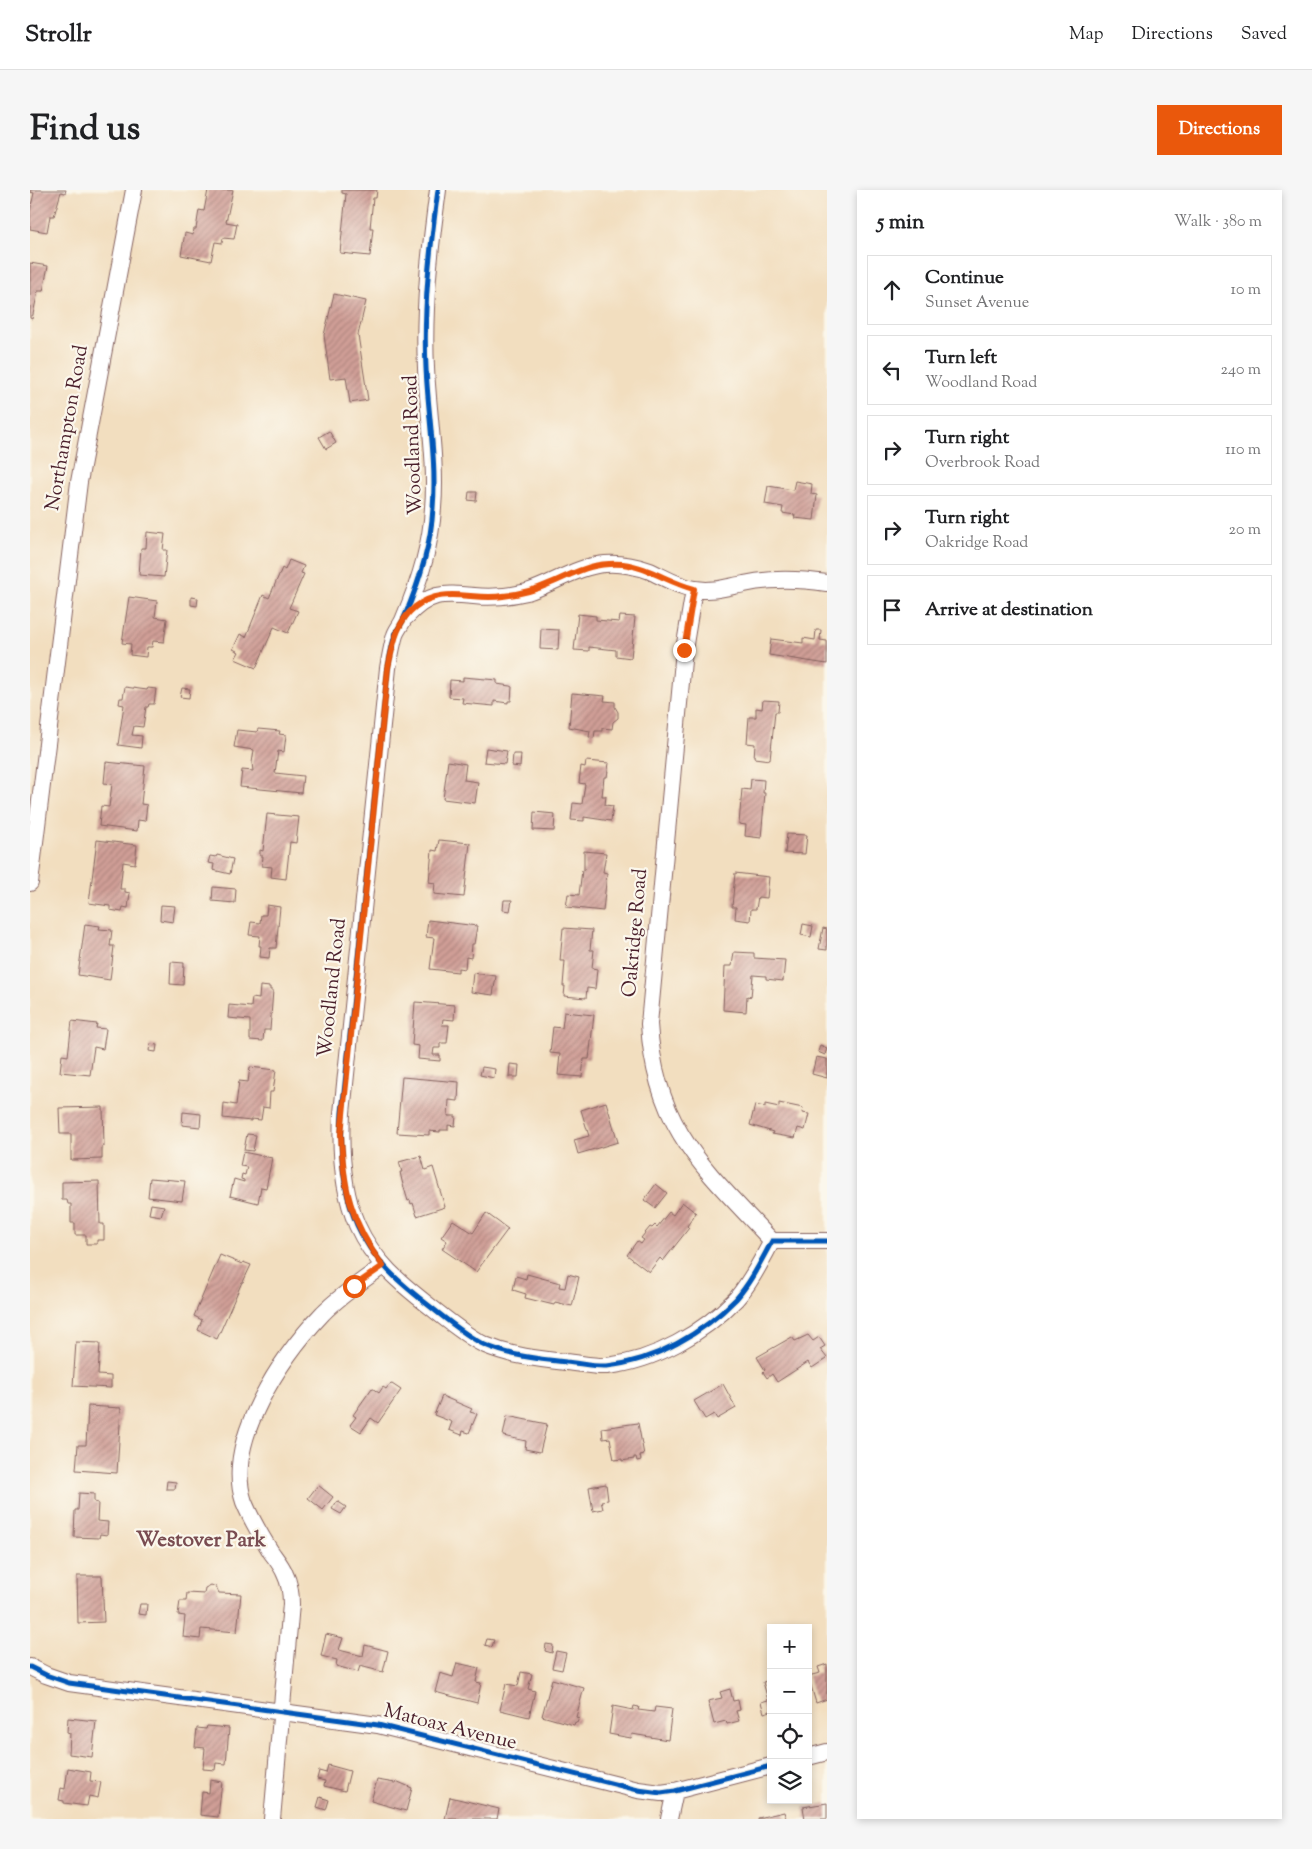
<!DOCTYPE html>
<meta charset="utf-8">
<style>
:root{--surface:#fff;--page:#f6f6f6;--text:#202124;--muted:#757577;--line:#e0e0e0;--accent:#ea580c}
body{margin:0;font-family:"Sorts Mill Goudy",serif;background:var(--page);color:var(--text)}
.controls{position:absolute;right:15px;bottom:15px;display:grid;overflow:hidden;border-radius:0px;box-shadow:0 2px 8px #0003}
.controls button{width:45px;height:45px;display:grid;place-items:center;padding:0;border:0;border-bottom:1px solid var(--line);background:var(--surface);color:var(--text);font:25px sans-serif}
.stop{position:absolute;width:15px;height:15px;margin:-11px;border:4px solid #ea580c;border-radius:50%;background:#fff}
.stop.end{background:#ea580c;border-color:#fff;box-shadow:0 1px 5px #0008}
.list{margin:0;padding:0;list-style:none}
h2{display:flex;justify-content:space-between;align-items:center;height:65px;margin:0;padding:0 20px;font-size:21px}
h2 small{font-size:16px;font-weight:400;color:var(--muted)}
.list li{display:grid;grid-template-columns:32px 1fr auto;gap:15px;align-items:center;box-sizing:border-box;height:70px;margin:0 10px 10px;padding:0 10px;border:1px solid var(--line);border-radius:0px}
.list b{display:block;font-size:19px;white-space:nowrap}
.list p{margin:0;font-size:16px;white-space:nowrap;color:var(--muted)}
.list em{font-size:16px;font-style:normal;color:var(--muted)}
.icon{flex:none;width:28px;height:28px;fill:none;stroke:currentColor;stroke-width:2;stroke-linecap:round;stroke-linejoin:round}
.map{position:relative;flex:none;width:797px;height:1629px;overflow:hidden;border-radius:0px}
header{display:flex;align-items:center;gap:30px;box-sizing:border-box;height:70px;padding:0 25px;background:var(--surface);border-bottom:1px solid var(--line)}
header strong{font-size:24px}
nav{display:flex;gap:28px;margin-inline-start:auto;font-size:18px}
.intro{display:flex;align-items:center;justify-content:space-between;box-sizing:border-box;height:120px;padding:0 30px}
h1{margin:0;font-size:35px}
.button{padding:12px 22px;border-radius:0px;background:var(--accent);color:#fff;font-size:18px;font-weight:700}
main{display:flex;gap:30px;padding:0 30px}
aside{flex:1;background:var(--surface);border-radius:0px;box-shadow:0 2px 8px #0003}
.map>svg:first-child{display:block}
.building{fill:url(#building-hatch)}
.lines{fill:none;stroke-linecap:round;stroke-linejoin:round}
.minor-casing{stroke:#85625f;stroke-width:18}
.minor{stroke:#fff;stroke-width:16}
.cycleway-casing{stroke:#fbf7ec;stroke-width:8}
.cycleway{stroke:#0057b8;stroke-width:5}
.route{stroke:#ea580c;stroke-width:6}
.labels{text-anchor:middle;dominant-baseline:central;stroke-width:4.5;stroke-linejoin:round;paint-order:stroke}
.street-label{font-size:20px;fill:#4a1f2b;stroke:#fbf7ec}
.neighbourhood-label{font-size:21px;font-weight:bold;fill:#794c51;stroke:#fbf7ec}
</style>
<header>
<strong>Strollr</strong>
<nav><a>Map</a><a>Directions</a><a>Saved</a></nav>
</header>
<div class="intro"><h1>Find us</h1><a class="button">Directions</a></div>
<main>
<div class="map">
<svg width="797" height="1629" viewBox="0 0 797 1629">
<defs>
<pattern id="building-hatch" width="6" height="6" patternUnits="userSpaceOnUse" patternTransform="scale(1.25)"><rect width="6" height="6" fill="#d09f97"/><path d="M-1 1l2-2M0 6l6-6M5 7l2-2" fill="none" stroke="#ab817b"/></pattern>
</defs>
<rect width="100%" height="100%" fill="#fbf7ec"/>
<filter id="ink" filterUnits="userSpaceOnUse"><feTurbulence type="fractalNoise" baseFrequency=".02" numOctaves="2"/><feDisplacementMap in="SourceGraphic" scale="10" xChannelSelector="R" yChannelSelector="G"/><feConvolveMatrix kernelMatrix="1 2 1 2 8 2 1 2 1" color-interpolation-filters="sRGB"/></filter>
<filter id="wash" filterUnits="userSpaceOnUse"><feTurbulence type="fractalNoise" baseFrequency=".0096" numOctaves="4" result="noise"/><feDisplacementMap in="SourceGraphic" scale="20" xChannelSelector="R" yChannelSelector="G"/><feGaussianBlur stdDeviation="1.12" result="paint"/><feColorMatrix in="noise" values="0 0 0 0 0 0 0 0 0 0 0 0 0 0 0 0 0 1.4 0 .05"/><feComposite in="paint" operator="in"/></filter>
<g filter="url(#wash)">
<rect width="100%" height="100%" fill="#f2debf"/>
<g id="blocks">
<path class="building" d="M 0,0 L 36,0 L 35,3 L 31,2 L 24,26 L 20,26 L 17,42 L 0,39 L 0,21 L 4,3 L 0,2 Z
M 178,0 L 203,0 L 196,32 L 207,34 L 204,49 L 193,48 L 192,53 L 185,52 L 181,71 L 151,65 L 155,43 L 163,45 L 164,39 L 166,39 L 169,20 L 174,21 Z
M 312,0 L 347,0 L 346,8 L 343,8 L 340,38 L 343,38 L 340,66 L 310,63 L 316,4 L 312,3 Z
M 0,73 L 18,76 L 13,101 L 8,101 L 2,129 L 0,128 Z
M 304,104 L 336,111 L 328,145 L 338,210 L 320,213 L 316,187 L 300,189 L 294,145 Z
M 299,241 L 306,253 L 296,259 L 289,247 Z
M 765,291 L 782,294 L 781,304 L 787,305 L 784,330 L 764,328 L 765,325 L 752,323 L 753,317 L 735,314 L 738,296 L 763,300 Z
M 439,302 L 447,302 L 446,311 L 438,310 Z
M 117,342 L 135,344 L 133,360 L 137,360 L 134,387 L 109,385 L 111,358 L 116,358 Z
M 259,370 L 274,376 L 271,383 L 274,384 L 259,418 L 268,421 L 258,443 L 244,437 L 226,478 L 205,469 L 209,462 L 203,459 L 210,444 L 216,447 L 233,405 L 239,408 L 252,378 L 255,380 Z
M 99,407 L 127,411 L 125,427 L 137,429 L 134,452 L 123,451 L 122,457 L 117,457 L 116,467 L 100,465 L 101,454 L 92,453 Z
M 161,407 L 168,408 L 167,416 L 161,415 Z
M 548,424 L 566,426 L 566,430 L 589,432 L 590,426 L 605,427 L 601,468 L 586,466 L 586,460 L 559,457 L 559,461 L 544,460 Z
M 511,439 L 529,440 L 528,460 L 510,459 Z
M 786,440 L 791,440 L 790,450 L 797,451 L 797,474 L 739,465 L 741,449 L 773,453 L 773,448 L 785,450 Z
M 433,487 L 467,490 L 467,494 L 480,496 L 482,497 L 481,511 L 478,511 L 478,513 L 464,511 L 464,516 L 432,513 L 433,508 L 419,507 L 420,490 L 433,491 Z
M 95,497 L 117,500 L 118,498 L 126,499 L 124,514 L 119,514 L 118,517 L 116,517 L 113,537 L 104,536 L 102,545 L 112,546 L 111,558 L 88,555 L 94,515 L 89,514 L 90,508 L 93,508 Z
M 152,498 L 160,499 L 159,508 L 150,507 Z
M 542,503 L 575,506 L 574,511 L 585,512 L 585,517 L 588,522 L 588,528 L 583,532 L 582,539 L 572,538 L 572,541 L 565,541 L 564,548 L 559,547 L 560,541 L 539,537 Z
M 733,510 L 749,511 L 748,522 L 745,522 L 740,570 L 724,568 L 725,554 L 717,553 L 719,527 L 726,527 L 726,518 L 732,519 Z
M 228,539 L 250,541 L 249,544 L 256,545 L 254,562 L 248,561 L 245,583 L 273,586 L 271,603 L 210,597 L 212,580 L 223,581 L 222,573 L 224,560 L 204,557 L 207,540 L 227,542 Z
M 456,558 L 477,561 L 475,574 L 454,572 Z
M 483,564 L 491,564 L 490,577 L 482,576 Z
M 418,571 L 436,574 L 434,590 L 448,592 L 445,613 L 413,609 Z
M 556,571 L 579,573 L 577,587 L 574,587 L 572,606 L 576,606 L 575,615 L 583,616 L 581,631 L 554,627 L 554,631 L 541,630 L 543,613 L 552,614 L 555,594 L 549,593 L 551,576 L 555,577 Z
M 76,572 L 115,576 L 111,614 L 117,615 L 115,631 L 108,630 L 107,641 L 69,636 L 71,616 L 79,617 L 82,594 L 74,593 Z
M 721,589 L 734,590 L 733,603 L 735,603 L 731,648 L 715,646 L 716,635 L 709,634 L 712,599 L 720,600 Z
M 504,622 L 525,624 L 524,641 L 503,640 Z
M 237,624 L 269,627 L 266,653 L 260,652 L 256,689 L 241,687 L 242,677 L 232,676 L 233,666 L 230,666 L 230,660 L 233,661 Z
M 757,644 L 777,645 L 775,664 L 755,663 Z
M 67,650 L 107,655 L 105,674 L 93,672 L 90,699 L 95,699 L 95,702 L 100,703 L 98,718 L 93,717 L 92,722 L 80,720 L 80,716 L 59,713 Z
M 409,650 L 440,653 L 434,707 L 404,704 L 405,693 L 399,692 L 402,660 L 407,661 Z
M 554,661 L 576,663 L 573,682 L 577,683 L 573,721 L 536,717 L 538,704 L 549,705 L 552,680 L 554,680 Z
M 187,665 L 203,669 L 200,684 L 183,680 L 184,674 L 178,673 L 180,666 L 186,667 Z
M 705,683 L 739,687 L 737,708 L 728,707 L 726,719 L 721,719 L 720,731 L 705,729 L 706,717 L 702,717 Z
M 183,697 L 206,699 L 205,713 L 182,711 Z
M 474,710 L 482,710 L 480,721 L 473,720 Z
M 131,715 L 145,716 L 143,732 L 130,730 Z
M 237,715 L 250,717 L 246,758 L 240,758 L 239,768 L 230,767 L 231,756 L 229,756 L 230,746 L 219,745 L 221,732 L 230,733 L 231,725 L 236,725 Z
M 398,730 L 447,736 L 444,754 L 442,754 L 441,768 L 436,767 L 435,779 L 428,778 L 428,782 L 400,779 L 404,748 L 396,747 Z
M 55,734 L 70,736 L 69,739 L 82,740 L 80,756 L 84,756 L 80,790 L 48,785 Z
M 773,734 L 783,736 L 781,747 L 771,745 Z
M 533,738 L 562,740 L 560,760 L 564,760 L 562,778 L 567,779 L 565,799 L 557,798 L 556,808 L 534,806 L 535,796 L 533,796 L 535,771 L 530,771 Z
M 793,738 L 797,739 L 797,760 L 789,759 Z
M 704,762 L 724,763 L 724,768 L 755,770 L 753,791 L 736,789 L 736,786 L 723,785 L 721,807 L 717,806 L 716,822 L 693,820 L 695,776 L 702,776 Z
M 141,772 L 154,773 L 153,795 L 140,794 Z
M 443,783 L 466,786 L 463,805 L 441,802 Z
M 230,796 L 240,797 L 240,800 L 243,800 L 240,840 L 234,840 L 233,851 L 220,850 L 220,830 L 198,828 L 199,815 L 221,817 L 222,808 L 229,809 Z
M 385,812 L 425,815 L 424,830 L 413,829 L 412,835 L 419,835 L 417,853 L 410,853 L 410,858 L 404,858 L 403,865 L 410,865 L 410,871 L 388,869 L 389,856 L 382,855 Z
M 534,822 L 564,825 L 559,869 L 554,869 L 552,887 L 528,885 L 530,864 L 520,863 L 523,837 L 532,838 Z
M 42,831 L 67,834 L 66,838 L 76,839 L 73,859 L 64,857 L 60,885 L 30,882 L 32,865 L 38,866 Z
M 120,854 L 127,855 L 126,862 L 119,861 Z
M 790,855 L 797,858 L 795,865 L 788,862 Z
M 786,867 L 797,869 L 797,888 L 782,884 Z
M 480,874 L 489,875 L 488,887 L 479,887 Z
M 220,877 L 246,880 L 243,902 L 240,902 L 239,918 L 233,917 L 231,930 L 221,929 L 221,931 L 193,928 L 194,913 L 206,915 L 209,891 L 218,892 Z
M 452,877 L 465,879 L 464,888 L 450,885 Z
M 372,887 L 429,892 L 428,911 L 419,910 L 418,926 L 426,926 L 425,936 L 418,935 L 418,940 L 410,940 L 410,942 L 399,941 L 399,945 L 367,943 Z
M 576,912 L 588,952 L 548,964 L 544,950 L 559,946 L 551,920 Z
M 749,913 L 773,918 L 772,923 L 779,924 L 775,940 L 768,938 L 765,948 L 742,944 L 743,942 L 720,935 L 725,915 L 735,917 L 735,914 L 749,917 Z
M 73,917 L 74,956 L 72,956 L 72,969 L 41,970 L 41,944 L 30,944 L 29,918 Z
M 153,922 L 171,924 L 170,937 L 152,935 Z
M 217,944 L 226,945 L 223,961 L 214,960 Z
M 213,962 L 242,968 L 236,998 L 231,997 L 228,1013 L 200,1006 L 204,989 L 214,992 L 214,990 L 211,989 L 212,984 L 215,985 L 217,977 L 210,976 Z
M 391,966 L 395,980 L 403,977 L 415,1017 L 387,1026 L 383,1013 L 381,1014 L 380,1010 L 378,1011 L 372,991 L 370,982 L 372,982 L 369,972 Z
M 120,988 L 155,991 L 152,1011 L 118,1007 Z
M 69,991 L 70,1034 L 74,1034 L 74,1050 L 67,1050 L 67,1054 L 56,1054 L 56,1045 L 45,1045 L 45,1033 L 41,1033 L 41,1014 L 38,1014 L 37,1010 L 32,1010 L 32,992 Z
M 626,994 L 637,1003 L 625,1018 L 614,1010 Z
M 652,1012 L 666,1023 L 657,1036 L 659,1038 L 633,1071 L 630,1068 L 619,1082 L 597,1065 L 607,1051 L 611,1054 L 614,1050 L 611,1048 L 620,1037 L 622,1038 L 625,1035 L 627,1037 L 639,1022 L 643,1025 Z
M 121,1014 L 134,1016 L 131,1026 L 119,1024 Z
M 456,1023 L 478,1039 L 446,1082 L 412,1059 L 417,1051 L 411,1047 L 423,1030 L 443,1043 Z
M 190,1065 L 212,1074 L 213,1072 L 221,1075 L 213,1092 L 212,1092 L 187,1149 L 168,1140 L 172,1130 L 164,1126 Z
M 497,1084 L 530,1093 L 529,1097 L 535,1098 L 538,1084 L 549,1087 L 542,1116 L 525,1112 L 524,1115 L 495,1108 L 496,1104 L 483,1100 L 486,1086 L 496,1089 Z
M 778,1145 L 783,1151 L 789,1147 L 795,1156 L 790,1159 L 797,1168 L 782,1178 L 778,1172 L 747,1192 L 742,1184 L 737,1188 L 733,1182 L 735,1180 L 727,1167 L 762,1147 L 765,1151 Z
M 46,1152 L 70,1153 L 68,1185 L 81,1186 L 81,1198 L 43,1196 Z
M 362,1194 L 371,1200 L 348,1233 L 341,1228 L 331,1242 L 320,1235 L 326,1227 L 323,1225 L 342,1198 L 349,1203 L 353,1197 L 356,1199 L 359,1195 Z
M 693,1194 L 706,1218 L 687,1229 L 684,1224 L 675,1229 L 664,1211 Z
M 412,1206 L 442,1219 L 440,1222 L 447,1224 L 439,1243 L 433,1241 L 432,1245 L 419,1240 L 422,1232 L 404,1225 Z
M 58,1216 L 91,1218 L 87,1283 L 46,1280 L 48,1255 L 56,1255 Z
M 477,1226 L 517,1234 L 510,1262 L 495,1259 L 496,1251 L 473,1246 Z
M 608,1233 L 614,1265 L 610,1266 L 611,1270 L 607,1271 L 606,1267 L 604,1267 L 604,1269 L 592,1271 L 592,1269 L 584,1270 L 580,1248 L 573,1249 L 572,1238 Z
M 137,1291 L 146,1292 L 145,1299 L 136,1299 Z
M 576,1294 L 578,1310 L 571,1311 L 573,1319 L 563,1321 L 559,1297 Z
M 288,1295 L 303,1307 L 293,1320 L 278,1308 Z
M 49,1303 L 64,1304 L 64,1312 L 68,1313 L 67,1331 L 78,1332 L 77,1345 L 70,1344 L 69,1348 L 44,1347 L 45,1320 L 48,1320 Z
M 307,1311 L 316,1317 L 311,1324 L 302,1319 Z
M 47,1386 L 72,1386 L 74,1432 L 48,1433 Z
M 181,1395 L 186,1397 L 189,1403 L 211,1404 L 207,1442 L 171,1439 L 170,1449 L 153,1447 L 155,1426 L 148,1425 L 150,1411 L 156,1411 L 157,1403 L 174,1404 L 175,1398 Z
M 110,1414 L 117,1414 L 116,1425 L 108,1424 Z
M 296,1444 L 313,1448 L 309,1460 L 333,1466 L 335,1455 L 358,1461 L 353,1482 L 330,1476 L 328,1482 L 306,1476 L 307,1470 L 291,1466 Z
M 457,1449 L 464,1450 L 462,1457 L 455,1455 Z
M 516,1454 L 523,1455 L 522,1463 L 515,1461 Z
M 526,1461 L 536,1463 L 532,1480 L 522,1478 Z
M 427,1473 L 449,1478 L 446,1492 L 451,1493 L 447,1513 L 405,1502 L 410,1483 L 423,1487 Z
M 797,1474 L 797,1509 L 786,1513 L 778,1486 L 790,1483 L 788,1477 Z
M 491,1482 L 502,1484 L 498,1499 L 505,1501 L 499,1527 L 470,1520 L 476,1494 L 488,1496 Z
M 522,1489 L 554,1498 L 546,1527 L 549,1528 L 547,1533 L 545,1532 L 544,1535 L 512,1526 Z
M 741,1490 L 741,1521 L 734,1523 L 731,1512 L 738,1510 L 733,1492 Z
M 700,1499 L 703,1511 L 708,1510 L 710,1520 L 706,1521 L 709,1531 L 697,1534 L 696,1531 L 684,1534 L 678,1511 L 692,1508 L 690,1502 Z
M 583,1516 L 603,1520 L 604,1516 L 609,1517 L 608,1520 L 624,1522 L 625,1517 L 642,1519 L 638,1550 L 602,1544 L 601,1548 L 579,1544 Z
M 38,1528 L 66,1531 L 62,1567 L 39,1564 L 40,1543 L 37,1542 Z
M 177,1536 L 199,1538 L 196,1574 L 186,1573 L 185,1580 L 173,1579 L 175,1558 L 165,1557 L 167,1538 L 176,1539 Z
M 298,1575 L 320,1581 L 315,1601 L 294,1596 L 295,1591 L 287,1589 L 289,1581 L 296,1583 Z
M 38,1578 L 61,1582 L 60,1591 L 71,1592 L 68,1608 L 59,1606 L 57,1616 L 34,1613 L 34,1611 L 29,1610 L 31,1598 L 35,1599 Z
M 180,1590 L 192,1592 L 188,1627 L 170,1625 L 172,1602 L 179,1603 Z
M 347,1590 L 365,1593 L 366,1591 L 382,1598 L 376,1621 L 341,1611 Z
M 290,1607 L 299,1610 L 296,1620 L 287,1617 Z
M 420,1607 L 469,1619 L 467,1629 L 415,1629 Z
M 797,1613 L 797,1629 L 775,1629 L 773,1617 Z
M 754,1622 L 756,1629 L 728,1629 L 728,1628 Z"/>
</g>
</g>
<g filter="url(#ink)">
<use href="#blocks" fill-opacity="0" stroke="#85625f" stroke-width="1"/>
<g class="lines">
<defs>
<path id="minor" d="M 408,0 C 400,59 393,118 396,178 C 398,224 407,272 403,318 C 401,356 389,393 374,428 C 372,434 367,439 365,445 C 362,455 360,467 358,478 L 312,923 C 310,961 312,1000 327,1035 C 343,1071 371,1094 402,1118 C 416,1129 439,1148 455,1155 C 481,1166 508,1169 536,1172 C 549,1173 564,1177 577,1176 C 625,1171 673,1143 706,1109 C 721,1092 731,1071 742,1051 L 797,1051
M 664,399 L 654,460 L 619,834 C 625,939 675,979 742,1051
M 376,427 C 399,402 412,403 444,406 C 461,408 480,406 497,402 C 523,394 547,376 575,374 C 590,373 606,376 620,381 C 635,388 649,397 665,399 C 683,402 697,397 714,394 C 740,388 770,389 797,393
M 0,693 L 49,292 L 104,0
M 0,1477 L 16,1485 L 39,1493 L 348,1535 L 608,1600 L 631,1603 L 645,1601 L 741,1576
M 778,1567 L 797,1562
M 242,1629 L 261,1414 C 261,1404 260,1394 255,1384 C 252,1376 246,1369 241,1362 C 231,1346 221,1329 214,1312 C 193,1251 253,1165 293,1123 C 311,1105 332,1091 353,1076
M 639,1629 L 645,1601"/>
</defs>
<use href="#minor" class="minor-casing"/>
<use href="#minor" class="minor"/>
<defs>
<path id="cycleway" d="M 408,0 C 400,59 393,118 396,178 C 398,224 407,272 403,318 C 401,356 389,393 374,428 C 372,434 367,439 365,445 C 362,455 360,467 358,478 L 312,923 C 310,961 312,1000 327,1035 C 343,1071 371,1094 402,1118 C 416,1129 439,1148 455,1155 C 481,1166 508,1169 536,1172 C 549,1173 564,1177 577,1176 C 625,1171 673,1143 706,1109 C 721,1092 731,1071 742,1051 L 797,1051
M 0,1477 L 16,1485 L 39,1493 L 348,1535 L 608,1600 L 631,1603 L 645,1601 L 741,1576"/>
</defs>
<use href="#cycleway" class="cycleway-casing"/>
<use href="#cycleway" class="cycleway"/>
</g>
</g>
<g class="lines" filter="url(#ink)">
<path class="route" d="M 324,1096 L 353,1076 C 320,1032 313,997 311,944 L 358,478 C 363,455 366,432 385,417 C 413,395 442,411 473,406 C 489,404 506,400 521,393 C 547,382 562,372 593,374 C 618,377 640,393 664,399 L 654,460"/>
</g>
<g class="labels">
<g class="street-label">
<text transform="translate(38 238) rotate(-80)">Northampton Road</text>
<text transform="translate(384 255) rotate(-92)">Woodland Road</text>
<text transform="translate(606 743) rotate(-85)">Oakridge Road</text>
<text transform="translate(303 798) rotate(-84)">Woodland Road</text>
<text transform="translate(420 1538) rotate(14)">Matoax Avenue</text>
</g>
<g class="neighbourhood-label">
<text x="171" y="1351">Westover Park</text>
</g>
</g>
</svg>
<div class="controls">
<button>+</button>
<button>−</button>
<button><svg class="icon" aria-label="locate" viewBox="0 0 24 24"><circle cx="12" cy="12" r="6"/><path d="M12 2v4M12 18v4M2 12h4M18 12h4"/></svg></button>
<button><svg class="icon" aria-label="layers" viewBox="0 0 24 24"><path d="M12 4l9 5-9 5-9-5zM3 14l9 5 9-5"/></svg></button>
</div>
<div class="stop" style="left:324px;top:1096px"></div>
<div class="stop end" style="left:654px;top:460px"></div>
</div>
<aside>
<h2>5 min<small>Walk · 380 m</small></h2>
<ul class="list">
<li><svg class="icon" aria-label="ahead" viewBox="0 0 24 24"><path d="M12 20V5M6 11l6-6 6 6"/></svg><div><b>Continue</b><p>Sunset Avenue</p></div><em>10 m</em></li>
<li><svg class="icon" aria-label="left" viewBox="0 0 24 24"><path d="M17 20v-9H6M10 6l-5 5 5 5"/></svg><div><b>Turn left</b><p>Woodland Road</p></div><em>240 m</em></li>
<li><svg class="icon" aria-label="right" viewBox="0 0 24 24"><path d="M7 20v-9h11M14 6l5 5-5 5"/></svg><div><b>Turn right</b><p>Overbrook Road</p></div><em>110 m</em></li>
<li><svg class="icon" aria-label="right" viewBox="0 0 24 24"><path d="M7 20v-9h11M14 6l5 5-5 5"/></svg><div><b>Turn right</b><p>Oakridge Road</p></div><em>20 m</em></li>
<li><svg class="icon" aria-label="arrive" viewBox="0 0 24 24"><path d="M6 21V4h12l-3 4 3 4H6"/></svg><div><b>Arrive at destination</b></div></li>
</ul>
</aside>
</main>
